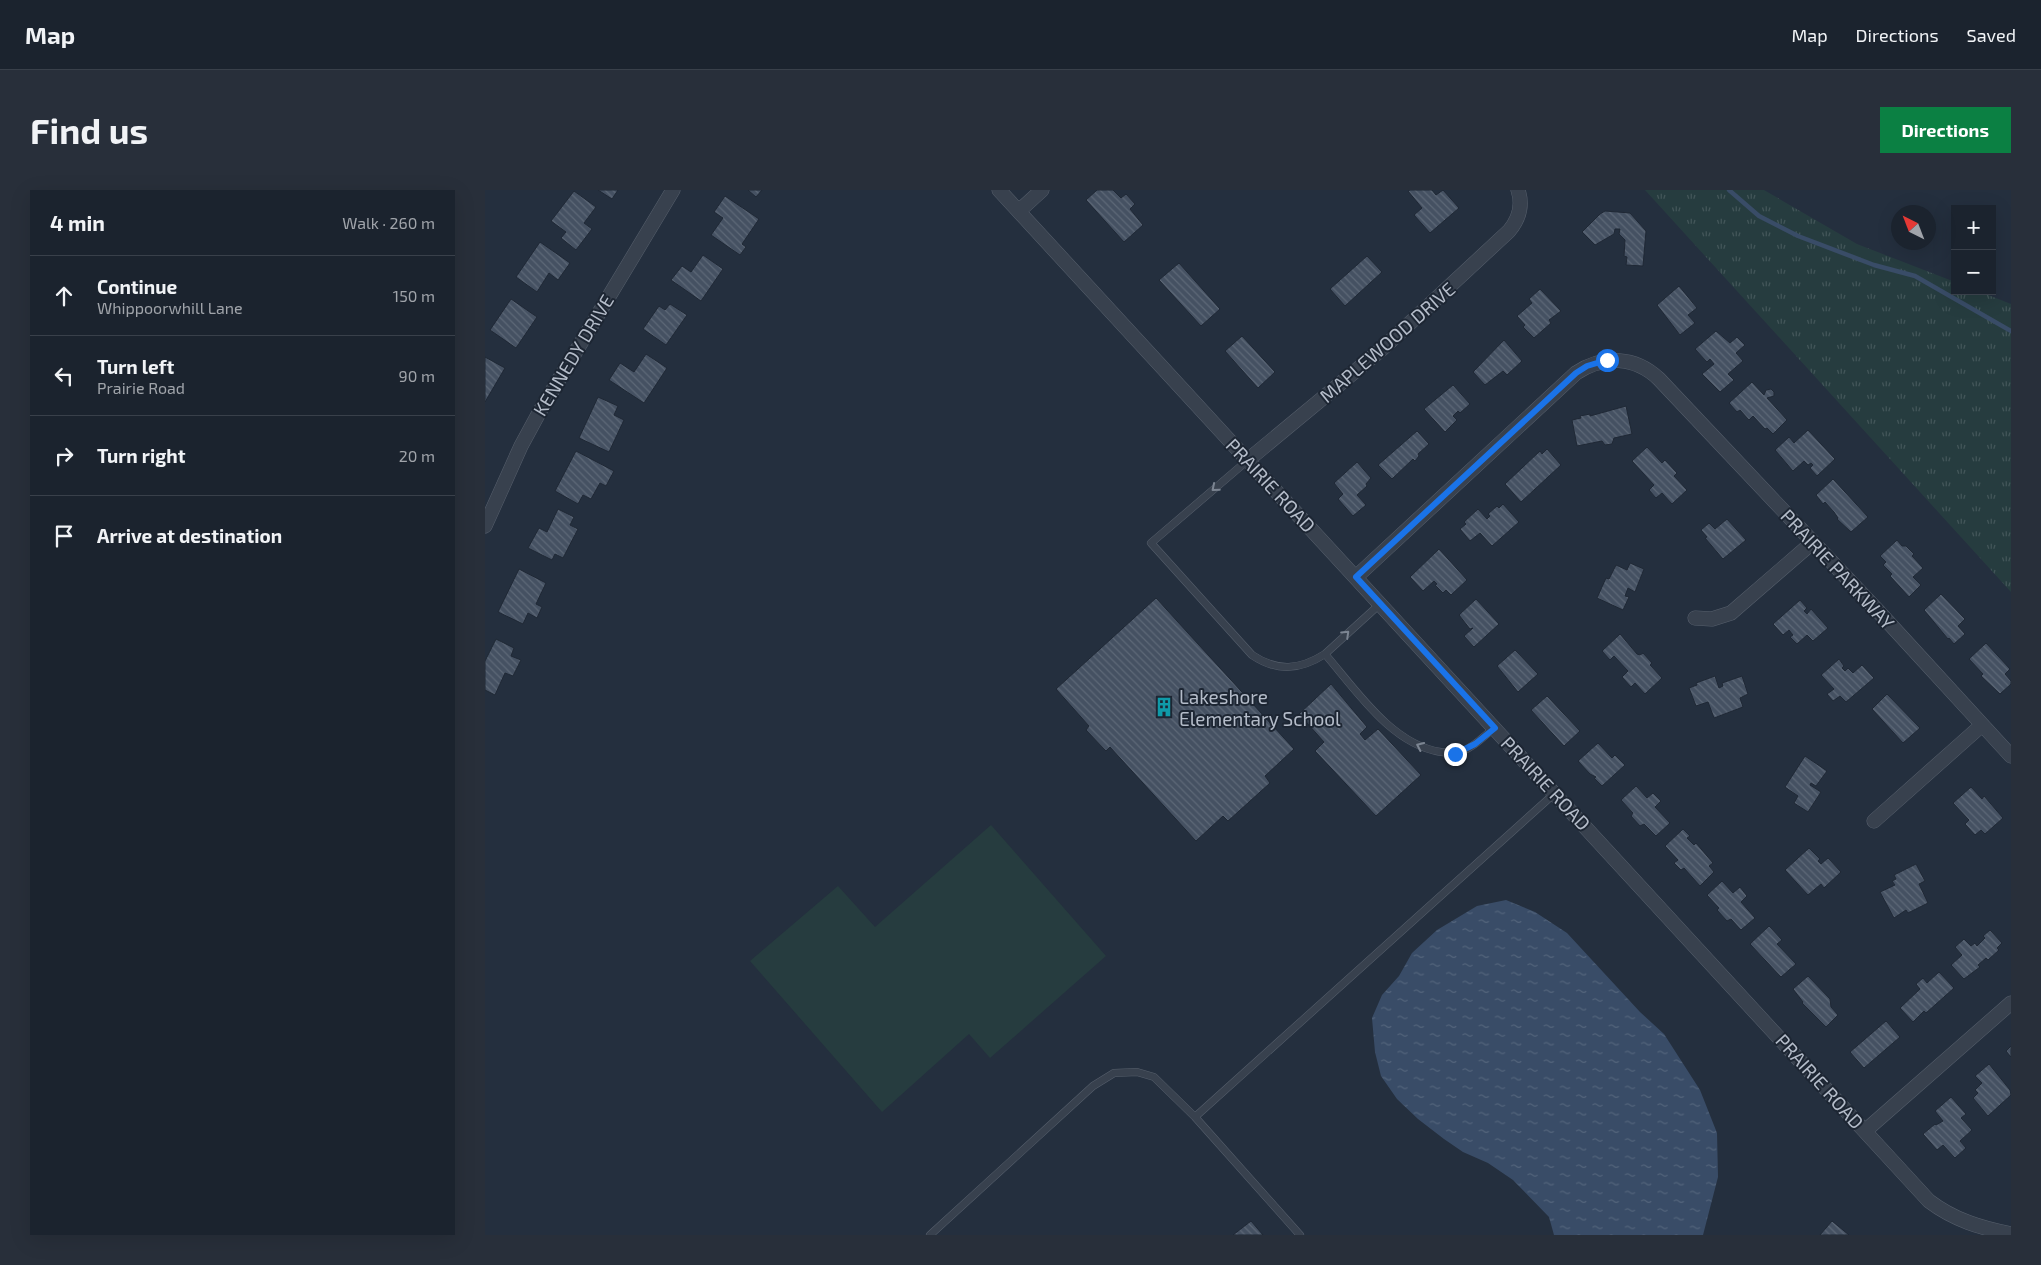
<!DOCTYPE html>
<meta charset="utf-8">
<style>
:root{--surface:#1b232e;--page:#282f3a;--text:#f1f3f6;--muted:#a0a4aa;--line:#39404a;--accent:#0b8043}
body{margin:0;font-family:"Exo 2",sans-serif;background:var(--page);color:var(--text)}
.controls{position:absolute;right:15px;top:15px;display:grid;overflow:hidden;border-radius:0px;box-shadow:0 5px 20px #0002}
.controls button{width:45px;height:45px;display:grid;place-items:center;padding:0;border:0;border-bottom:1px solid var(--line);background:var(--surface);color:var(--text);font:25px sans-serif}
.compass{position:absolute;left:1406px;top:15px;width:45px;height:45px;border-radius:50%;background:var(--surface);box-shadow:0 5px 20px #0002;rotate:318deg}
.stop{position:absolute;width:15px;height:15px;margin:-11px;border:4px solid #1a73e8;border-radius:50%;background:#fff}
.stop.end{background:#1a73e8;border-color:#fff;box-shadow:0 1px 5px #0008}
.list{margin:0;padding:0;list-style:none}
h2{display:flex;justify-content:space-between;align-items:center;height:65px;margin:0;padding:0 20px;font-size:21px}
h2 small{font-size:16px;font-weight:400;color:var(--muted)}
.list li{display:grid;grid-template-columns:32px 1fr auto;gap:15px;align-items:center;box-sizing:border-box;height:80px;padding:0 20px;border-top:1px solid var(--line)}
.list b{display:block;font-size:19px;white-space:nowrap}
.list p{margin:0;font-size:16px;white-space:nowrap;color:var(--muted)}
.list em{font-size:16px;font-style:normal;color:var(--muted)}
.icon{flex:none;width:28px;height:28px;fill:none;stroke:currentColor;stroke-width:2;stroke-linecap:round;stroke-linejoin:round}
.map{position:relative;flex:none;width:1526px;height:1045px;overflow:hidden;border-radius:0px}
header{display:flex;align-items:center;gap:30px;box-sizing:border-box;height:70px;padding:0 25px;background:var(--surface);border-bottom:1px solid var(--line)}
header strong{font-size:24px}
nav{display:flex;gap:28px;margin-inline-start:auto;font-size:18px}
.intro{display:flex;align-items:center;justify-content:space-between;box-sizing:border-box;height:120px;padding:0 30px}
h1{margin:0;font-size:35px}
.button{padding:12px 22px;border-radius:0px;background:var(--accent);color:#fff;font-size:18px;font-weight:700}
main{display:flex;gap:30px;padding:0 30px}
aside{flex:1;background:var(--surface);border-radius:0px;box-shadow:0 5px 20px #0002}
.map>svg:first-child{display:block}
.park{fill:url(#park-tufts)}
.pitch{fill:#263c3f}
.water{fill:url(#water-ripples)}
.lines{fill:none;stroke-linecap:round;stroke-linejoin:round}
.stream{stroke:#394c67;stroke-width:4.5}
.building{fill:url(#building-back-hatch);stroke:#1f2835}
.lane-casing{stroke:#565f6c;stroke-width:8}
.street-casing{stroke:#565f6c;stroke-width:15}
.lane{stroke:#38414e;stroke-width:7}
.street{stroke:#38414e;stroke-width:14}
.oneway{stroke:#7c8592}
.route{stroke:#1a73e8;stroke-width:6}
.labels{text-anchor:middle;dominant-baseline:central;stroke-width:4;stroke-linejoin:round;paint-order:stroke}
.street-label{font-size:19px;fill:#b4bcc9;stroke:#1d2633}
.poi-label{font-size:19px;fill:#b4bcc9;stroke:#1d2633;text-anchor:start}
</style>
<header>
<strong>Map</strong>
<nav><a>Map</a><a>Directions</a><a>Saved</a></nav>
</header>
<div class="intro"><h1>Find us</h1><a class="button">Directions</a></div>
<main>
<aside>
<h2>4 min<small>Walk · 260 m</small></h2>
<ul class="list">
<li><svg class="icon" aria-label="ahead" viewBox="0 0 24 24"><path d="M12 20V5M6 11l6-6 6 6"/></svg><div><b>Continue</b><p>Whippoorwhill Lane</p></div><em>150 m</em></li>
<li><svg class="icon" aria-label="left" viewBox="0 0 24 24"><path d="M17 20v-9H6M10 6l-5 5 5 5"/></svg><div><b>Turn left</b><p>Prairie Road</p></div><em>90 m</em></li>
<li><svg class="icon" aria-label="right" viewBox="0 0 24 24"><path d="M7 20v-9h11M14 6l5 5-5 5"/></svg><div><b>Turn right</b></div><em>20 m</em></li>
<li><svg class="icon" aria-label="arrive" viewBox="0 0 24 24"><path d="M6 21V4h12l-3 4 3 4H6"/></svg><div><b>Arrive at destination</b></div></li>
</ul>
</aside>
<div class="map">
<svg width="1526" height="1045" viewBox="0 0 1526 1045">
<defs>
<pattern id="park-tufts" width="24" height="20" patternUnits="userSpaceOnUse" patternTransform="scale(1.25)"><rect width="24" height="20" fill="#263c3f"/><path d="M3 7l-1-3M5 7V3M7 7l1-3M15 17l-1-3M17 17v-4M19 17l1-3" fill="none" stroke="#435659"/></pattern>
<pattern id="water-ripples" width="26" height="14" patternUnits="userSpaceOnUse" patternTransform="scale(1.25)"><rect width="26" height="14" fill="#394c67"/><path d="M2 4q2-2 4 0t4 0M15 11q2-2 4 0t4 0" fill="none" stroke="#53647b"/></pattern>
<pattern id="building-back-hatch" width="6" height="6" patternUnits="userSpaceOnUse" patternTransform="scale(1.25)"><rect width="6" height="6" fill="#455162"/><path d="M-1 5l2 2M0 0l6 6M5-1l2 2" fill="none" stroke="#5d6877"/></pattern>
</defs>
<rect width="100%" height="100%" fill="#242f3e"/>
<path class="park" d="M 1160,0 L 1279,0 L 1372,54 L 1470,92 L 1470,101 L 1493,101 L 1526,114 L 1526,402 Z"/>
<path class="pitch" d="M 506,635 L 621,766 L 505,868 L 484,844 L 397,922 L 265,771 L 353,696 L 390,737 Z"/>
<path class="water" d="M 1021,710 L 1050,722 L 1082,743 L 1155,822 L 1179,844 L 1215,900 L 1232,943 L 1233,987 L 1218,1045 L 1069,1045 L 1064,1027 L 1028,990 L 1003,973 L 978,962 L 959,949 L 933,929 L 912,909 L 896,886 L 890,862 L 887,828 L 897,805 L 914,786 L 927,763 L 952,740 L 992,716 Z"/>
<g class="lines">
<path class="stream" d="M 1244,0 L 1274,26 L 1313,46 L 1389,75 L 1430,86 L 1526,141"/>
</g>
<path class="building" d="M 113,0 L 133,0 L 127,9 Z
M 263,0 L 277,0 L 271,7 Z
M 612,0 L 628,0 L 636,8 L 641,4 L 650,14 L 645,19 L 658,35 L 639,52 L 601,10 Z
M 925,0 L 947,0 L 951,5 L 958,0 L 974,18 L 945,43 L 929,25 L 937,18 L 923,1 Z
M 89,1 L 111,17 L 99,33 L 107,39 L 91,60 L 76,48 L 81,42 L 66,31 Z
M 240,6 L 274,29 L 257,54 L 261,57 L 255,65 L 226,45 L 238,28 L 229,22 Z
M 1120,21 L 1145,23 L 1161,41 L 1158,76 L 1141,75 L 1142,67 L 1139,66 L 1140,50 L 1134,44 L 1135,39 L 1130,39 L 1129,44 L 1110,55 L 1097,42 L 1115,24 Z
M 55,52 L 85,73 L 73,90 L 64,83 L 52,102 L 31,87 Z
M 218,65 L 238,79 L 216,111 L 186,90 L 197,76 L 206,82 Z
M 882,66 L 897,82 L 860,116 L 845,99 Z
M 694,73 L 735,119 L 716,136 L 674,90 Z
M 1194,96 L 1212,118 L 1203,125 L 1210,133 L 1195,145 L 1172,115 Z
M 1055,99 L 1076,121 L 1064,130 L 1066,133 L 1049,148 L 1038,137 L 1040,135 L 1032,126 L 1047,113 L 1044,109 Z
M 26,109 L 52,127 L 31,158 L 5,140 Z
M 185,114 L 202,125 L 181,155 L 158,139 L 174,116 L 180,120 Z
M 1231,141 L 1245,153 L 1252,147 L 1260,155 L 1251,163 L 1258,171 L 1243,184 L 1249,190 L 1235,202 L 1217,184 L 1229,174 L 1225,169 L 1222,172 L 1210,159 Z
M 757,146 L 790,182 L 773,198 L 740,161 Z
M 1019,150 L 1037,171 L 1022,185 L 1018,181 L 1000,195 L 988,182 Z
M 161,164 L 182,178 L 159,213 L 124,190 L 135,173 L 149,182 Z
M 0,167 L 20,178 L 0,212 Z
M 1267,192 L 1279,205 L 1281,200 L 1286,199 L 1289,202 L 1289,206 L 1282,208 L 1302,230 L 1288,244 L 1282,238 L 1280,239 L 1268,226 L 1264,230 L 1255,220 L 1252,222 L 1244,213 Z
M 968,195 L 985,214 L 975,223 L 973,221 L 968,226 L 972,230 L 960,242 L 939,219 Z
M 113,207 L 133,216 L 129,225 L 139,230 L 124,262 L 94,248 Z
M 1141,216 L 1147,244 L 1129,248 L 1127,254 L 1120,255 L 1117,251 L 1092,256 L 1087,230 L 1096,228 L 1095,226 L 1105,224 L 1105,226 Z
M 1323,240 L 1350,269 L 1332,286 L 1325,278 L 1328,275 L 1326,273 L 1323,275 L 1319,271 L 1308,281 L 1290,260 L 1304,247 L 1309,253 Z
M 932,241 L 944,254 L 933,264 L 934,266 L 930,271 L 928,269 L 907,289 L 893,275 Z
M 1162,257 L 1177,273 L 1180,270 L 1192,283 L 1189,286 L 1202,300 L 1187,314 L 1177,303 L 1171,308 L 1164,300 L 1169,295 L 1147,271 Z
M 1062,259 L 1076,275 L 1036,312 L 1020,294 L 1055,261 L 1057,264 Z
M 91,261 L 129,281 L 121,296 L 115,293 L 106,309 L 98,305 L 93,314 L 70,301 Z
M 872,272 L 886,288 L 881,294 L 882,296 L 872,305 L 881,315 L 868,326 L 853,309 L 858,304 L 849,293 Z
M 1348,289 L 1383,327 L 1366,342 L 1352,329 L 1353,328 L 1349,322 L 1340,312 L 1338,314 L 1331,305 Z
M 1018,314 L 1034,332 L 1007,356 L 995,343 L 985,351 L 975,339 L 981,334 L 979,332 L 993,319 L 1002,329 L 1005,326 L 1003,324 L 1012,316 L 1014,318 Z
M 73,319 L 89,327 L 85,335 L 93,339 L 78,368 L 70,364 L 67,370 L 43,358 L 54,338 L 62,342 Z
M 1242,329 L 1261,350 L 1238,369 L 1220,348 L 1222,347 L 1216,340 L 1224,333 L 1230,339 Z
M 1412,350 L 1417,356 L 1421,356 L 1429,364 L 1427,366 L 1438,378 L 1428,387 L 1436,395 L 1424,407 L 1405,386 L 1407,384 L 1398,375 L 1401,372 L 1395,366 Z
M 954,359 L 982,390 L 966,405 L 961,400 L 958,403 L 950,395 L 952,394 L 949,391 L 938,401 L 925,387 Z
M 1145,373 L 1159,379 L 1150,402 L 1143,398 L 1140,406 L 1144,407 L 1138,420 L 1112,408 L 1121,388 L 1124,389 L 1131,375 L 1142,380 Z
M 34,379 L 61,393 L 51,414 L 57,417 L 52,428 L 43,423 L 38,434 L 13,422 Z
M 1456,404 L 1480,429 L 1473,436 L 1480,444 L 1469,454 L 1464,448 L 1463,449 L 1439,420 Z
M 671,408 L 809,559 L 780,586 L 785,593 L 743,631 L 738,626 L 711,651 L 625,557 L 621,561 L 601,540 L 604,536 L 571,499 Z
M 991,409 L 1014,434 L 989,457 L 979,446 L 988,438 L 985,439 L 974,425 Z
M 1315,410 L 1322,418 L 1319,421 L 1322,424 L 1326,419 L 1343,438 L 1328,451 L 1322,445 L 1312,454 L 1305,447 L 1308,445 L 1304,440 L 1298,445 L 1288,434 Z
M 1135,444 L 1152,464 L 1155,465 L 1158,463 L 1167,473 L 1165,475 L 1177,488 L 1160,504 L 1150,493 L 1146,497 L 1137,487 L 1143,481 L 1129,466 L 1125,470 L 1117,461 Z
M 11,449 L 29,458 L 26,466 L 36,470 L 28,486 L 20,483 L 10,505 L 0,500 L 0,471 Z
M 1501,453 L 1525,479 L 1520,484 L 1526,491 L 1526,494 L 1515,504 L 1496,486 L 1498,484 L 1484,469 Z
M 1030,460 L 1053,484 L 1033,502 L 1012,476 Z
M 1354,469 L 1359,476 L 1357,478 L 1360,481 L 1363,478 L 1368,483 L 1377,475 L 1389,488 L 1361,512 L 1355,506 L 1348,511 L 1342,504 L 1349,499 L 1336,485 Z
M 1230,486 L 1234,498 L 1238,496 L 1237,493 L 1257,486 L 1263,504 L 1255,508 L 1258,517 L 1229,528 L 1223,512 L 1211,516 L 1204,498 L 1212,495 L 1211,493 Z
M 846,494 L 882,537 L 875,544 L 880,550 L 893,539 L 936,585 L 891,626 L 830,561 L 839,552 L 814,524 Z
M 1402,504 L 1435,538 L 1418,553 L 1387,519 Z
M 1062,506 L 1095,541 L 1079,556 L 1046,520 Z
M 1113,553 L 1127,568 L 1130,565 L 1140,575 L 1117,596 L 1109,588 L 1111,587 L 1105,584 L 1093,571 Z
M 1320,566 L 1342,581 L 1331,596 L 1326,593 L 1325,595 L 1336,602 L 1323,622 L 1309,613 L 1313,606 L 1300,597 Z
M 1151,596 L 1162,608 L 1168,603 L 1176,611 L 1170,617 L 1185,633 L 1171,646 L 1159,634 L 1155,636 L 1146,626 L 1148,623 L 1136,610 Z
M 1486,597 L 1497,609 L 1499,606 L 1518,628 L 1500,644 L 1496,640 L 1490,645 L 1480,634 L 1484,630 L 1468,613 Z
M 1198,639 L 1205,646 L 1202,648 L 1209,655 L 1211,653 L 1228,673 L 1224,676 L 1229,682 L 1215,696 L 1199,678 L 1196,680 L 1189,673 L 1193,670 L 1180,656 Z
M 1324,658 L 1335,669 L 1333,671 L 1336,674 L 1343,668 L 1356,682 L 1339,698 L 1336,694 L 1323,705 L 1300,680 Z
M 1431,674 L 1440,691 L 1434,694 L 1443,713 L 1423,723 L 1421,720 L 1409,728 L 1395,702 L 1410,695 L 1407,691 L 1411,689 L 1409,685 Z
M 1237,691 L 1248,703 L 1255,697 L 1262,706 L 1256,712 L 1270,728 L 1256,740 L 1246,729 L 1242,731 L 1232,720 L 1234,718 L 1222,705 Z
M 1284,736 L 1297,750 L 1292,754 L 1311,774 L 1296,787 L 1265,754 Z
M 1505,740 L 1517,753 L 1512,758 L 1514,760 L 1503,770 L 1501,768 L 1493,775 L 1495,777 L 1479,789 L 1466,775 L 1477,765 L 1470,757 L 1479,749 L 1486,756 L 1490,753 L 1492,756 L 1500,748 L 1498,746 Z
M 1454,782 L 1469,798 L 1441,823 L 1439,821 L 1428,832 L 1415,818 L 1435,799 L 1431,794 L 1438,788 L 1442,793 Z
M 1323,786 L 1345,809 L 1346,817 L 1353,825 L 1341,837 L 1317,813 L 1318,812 L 1308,799 Z
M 1401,831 L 1415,847 L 1379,878 L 1365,862 Z
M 1526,856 L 1526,867 L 1521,861 Z
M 1504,874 L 1525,900 L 1526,905 L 1503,926 L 1488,908 L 1493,903 L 1490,900 L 1497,893 L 1490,886 Z
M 1466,907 L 1481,924 L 1476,928 L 1487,940 L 1475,951 L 1481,958 L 1470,968 L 1458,955 L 1452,960 L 1438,944 L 1450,934 L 1451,935 L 1458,931 L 1450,921 Z
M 766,1031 L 778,1045 L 748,1045 Z
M 1347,1031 L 1364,1045 L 1335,1045 Z"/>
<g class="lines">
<defs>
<path id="lane" d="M 763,270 L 666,353 L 767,465 C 792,482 815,480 840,464
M 895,414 L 840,464 C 871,500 907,555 956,562 C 960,562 967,564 971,563 C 986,560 998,547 1009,538
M 710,927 L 1070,603
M 445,1045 L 608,896 L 629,883 L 652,882 L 669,887 L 710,927 L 815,1045"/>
<path id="street" d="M 514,0 L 1444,1011 C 1469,1030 1496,1038 1526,1044
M 534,21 L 557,0
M 763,270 L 897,159 L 1024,41 C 1034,29 1038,15 1033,0
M 0,336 L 36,256 L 55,221 L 188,0
M 871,387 L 1091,183 C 1118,165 1150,166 1174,189 L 1393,421 L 1526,566
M 1210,428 L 1227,429 L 1246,423 L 1328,352
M 1389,631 L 1497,535
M 1380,941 L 1526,813"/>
</defs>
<use href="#lane" class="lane-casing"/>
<use href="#street" class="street-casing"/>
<use href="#lane" class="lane"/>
<use href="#street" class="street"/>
</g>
<defs><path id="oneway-chevron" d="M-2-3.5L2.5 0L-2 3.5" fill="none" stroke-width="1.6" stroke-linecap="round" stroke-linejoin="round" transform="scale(1.25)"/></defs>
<g class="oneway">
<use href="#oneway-chevron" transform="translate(730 298) rotate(140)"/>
<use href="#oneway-chevron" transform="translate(861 444) rotate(-44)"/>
<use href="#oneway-chevron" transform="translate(935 556) rotate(-155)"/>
</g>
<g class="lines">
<path class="route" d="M 970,564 L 990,554 L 1010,538 L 871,387 L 1091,183 L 1102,176 L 1122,170"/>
</g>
<defs>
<symbol id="building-bare" viewBox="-9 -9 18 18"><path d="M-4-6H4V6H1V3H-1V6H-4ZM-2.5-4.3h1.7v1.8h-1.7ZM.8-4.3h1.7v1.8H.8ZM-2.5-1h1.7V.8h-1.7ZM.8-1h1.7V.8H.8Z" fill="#0f9aa8" stroke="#1d2633" stroke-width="2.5" paint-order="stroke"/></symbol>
</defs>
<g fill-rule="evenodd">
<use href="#building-bare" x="665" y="503" width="28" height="28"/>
</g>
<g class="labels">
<g class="street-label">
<text transform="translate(902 152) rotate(-41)">MAPLEWOOD DRIVE</text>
<text transform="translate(88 165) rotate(-59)">KENNEDY DRIVE</text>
<text transform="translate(786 295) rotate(47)">PRAIRIE ROAD</text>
<text transform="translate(1353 379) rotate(47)">PRAIRIE PARKWAY</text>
<text transform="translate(1061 593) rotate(47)">PRAIRIE ROAD</text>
<text transform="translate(1335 891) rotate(48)">PRAIRIE ROAD</text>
</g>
<g class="poi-label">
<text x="694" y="506">Lakeshore<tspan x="694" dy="22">Elementary School</tspan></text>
</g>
</g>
</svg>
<div class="controls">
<button>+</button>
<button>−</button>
</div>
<svg class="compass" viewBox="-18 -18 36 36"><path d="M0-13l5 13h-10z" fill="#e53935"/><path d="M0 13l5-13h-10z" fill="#a0a4aa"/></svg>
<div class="stop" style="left:1122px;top:170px"></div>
<div class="stop end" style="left:970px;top:564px"></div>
</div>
</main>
